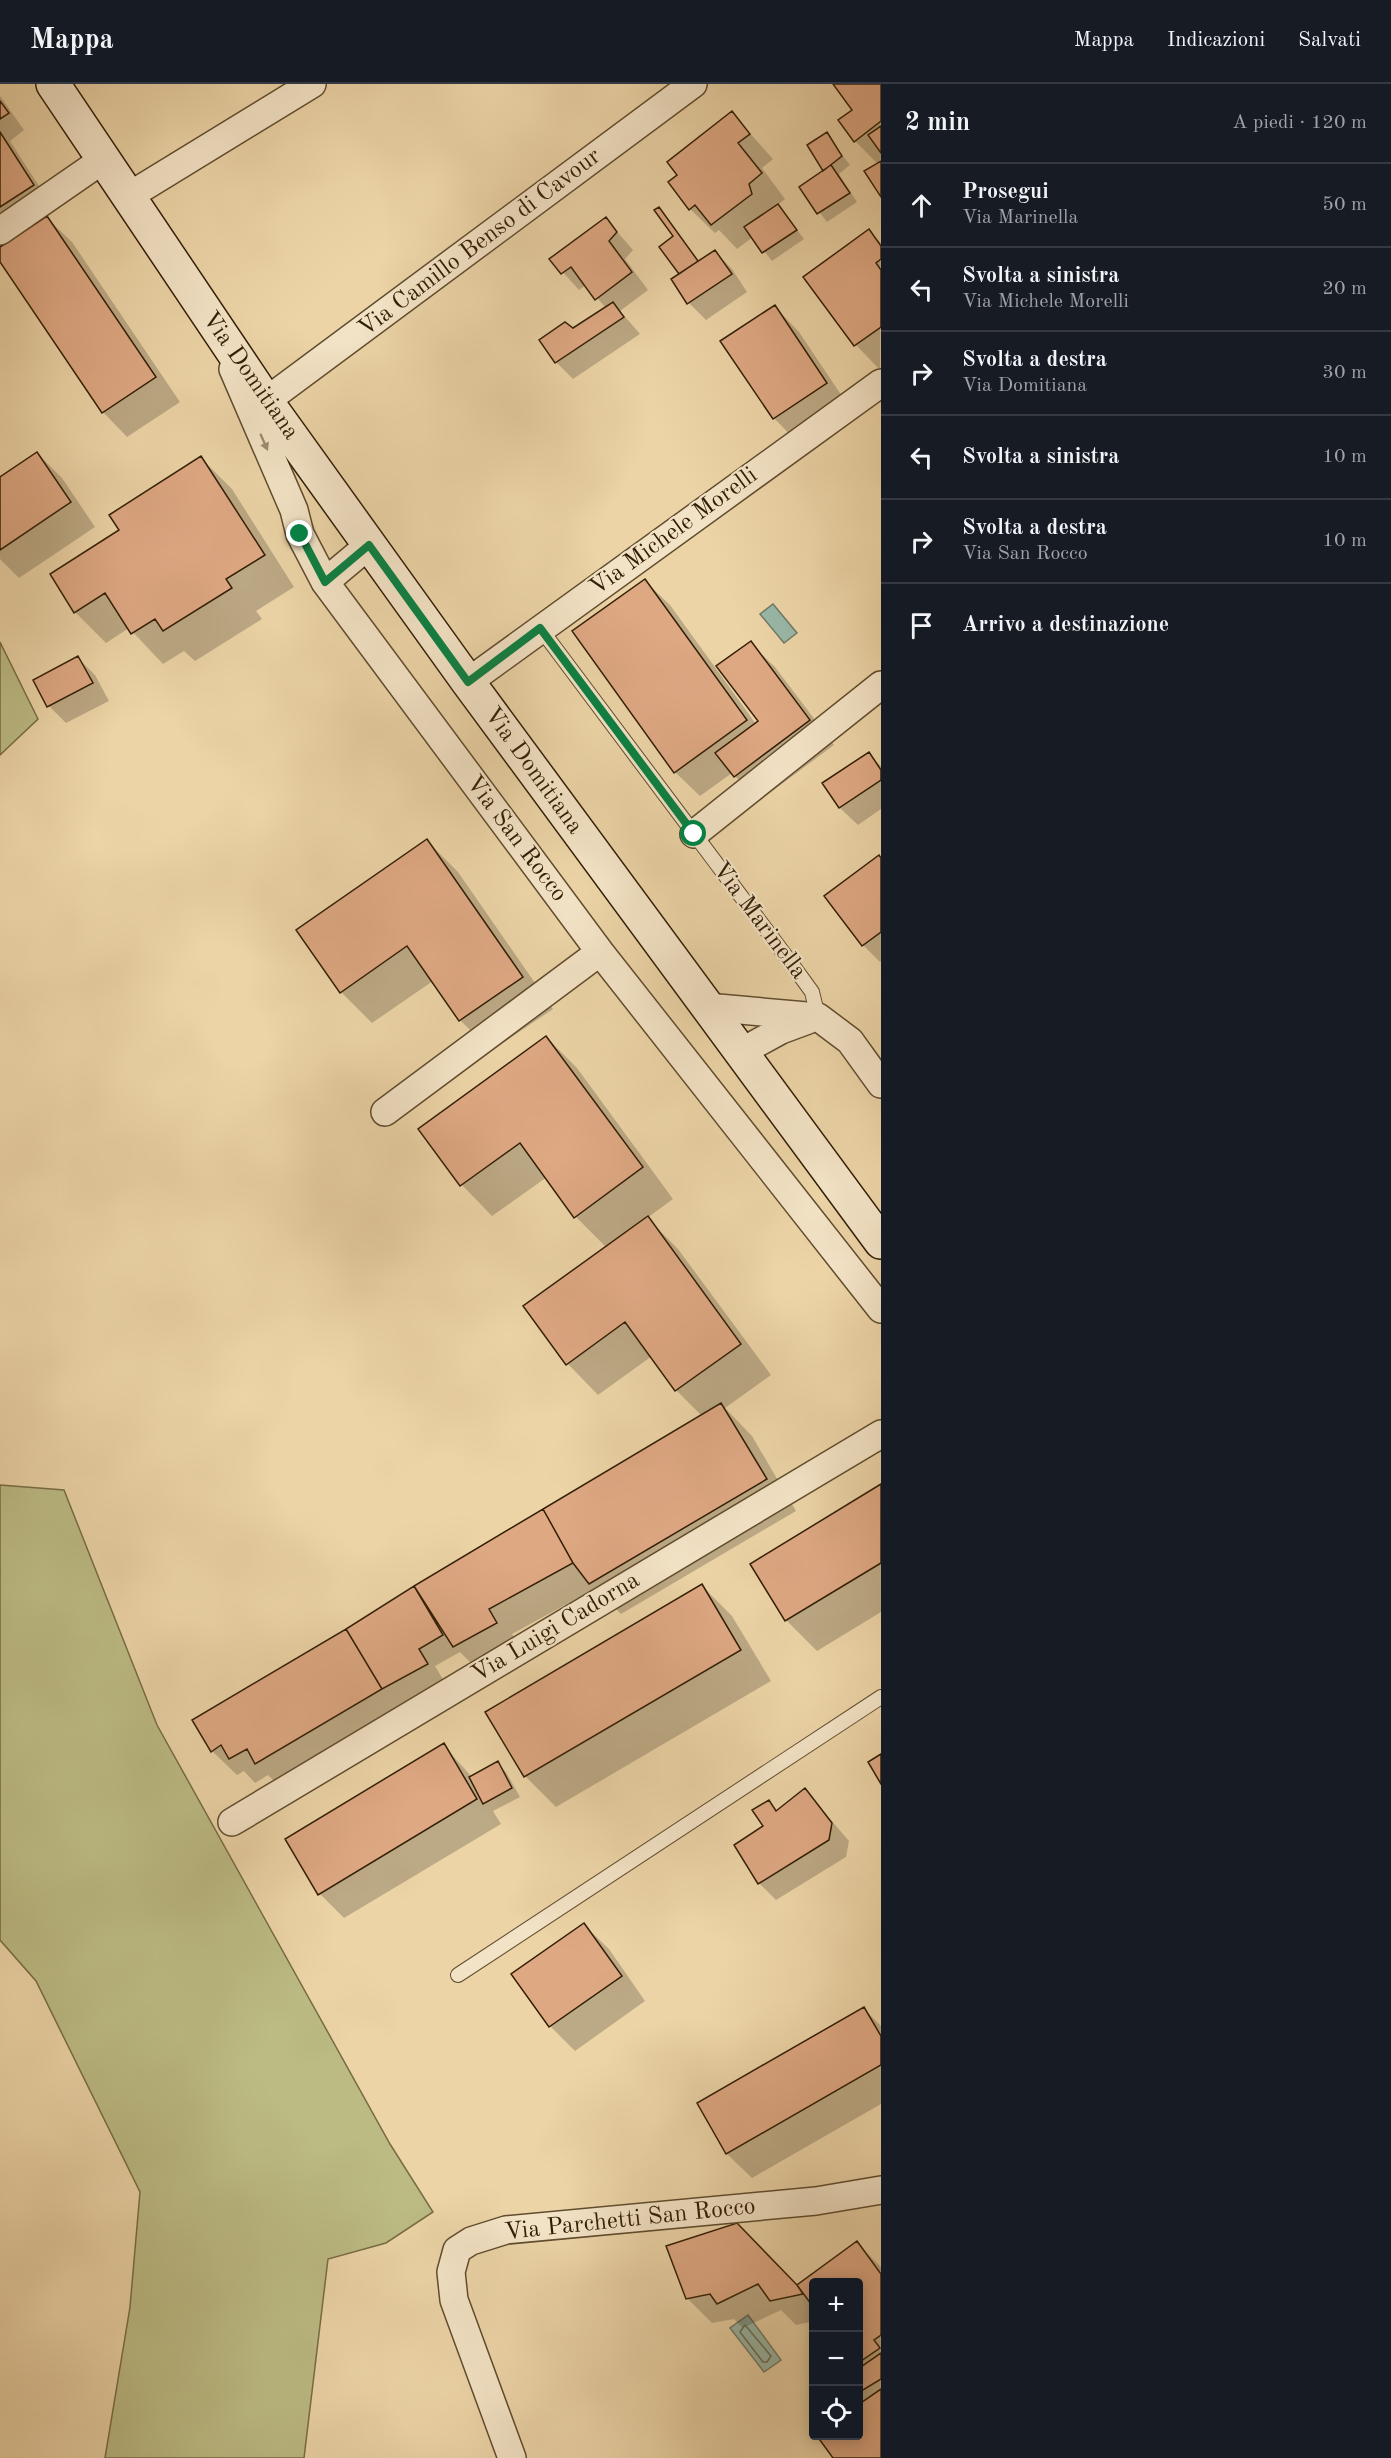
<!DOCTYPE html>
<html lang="it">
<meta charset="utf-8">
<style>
:root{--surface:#171b24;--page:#20242c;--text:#f1f3f6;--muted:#9ea1a6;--line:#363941}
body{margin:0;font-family:"Old Standard TT",serif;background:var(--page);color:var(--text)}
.controls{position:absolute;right:18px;bottom:18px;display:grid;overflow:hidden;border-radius:6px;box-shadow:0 3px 15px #0003}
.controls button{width:54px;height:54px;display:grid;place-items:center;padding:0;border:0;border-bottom:2px solid var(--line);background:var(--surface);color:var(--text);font:30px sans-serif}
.stop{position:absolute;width:18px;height:18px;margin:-14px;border:4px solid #0b8043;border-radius:50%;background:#fff}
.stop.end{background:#0b8043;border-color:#fff;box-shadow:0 2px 6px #0008}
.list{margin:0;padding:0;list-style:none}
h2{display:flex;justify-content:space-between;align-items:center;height:78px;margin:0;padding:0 24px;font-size:26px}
h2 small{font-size:20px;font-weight:400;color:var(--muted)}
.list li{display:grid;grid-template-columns:39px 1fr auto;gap:18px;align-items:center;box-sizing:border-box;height:84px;padding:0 24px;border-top:2px solid var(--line)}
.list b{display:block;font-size:22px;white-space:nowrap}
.list p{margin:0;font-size:20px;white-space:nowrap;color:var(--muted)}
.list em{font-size:20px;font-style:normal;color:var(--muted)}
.icon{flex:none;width:33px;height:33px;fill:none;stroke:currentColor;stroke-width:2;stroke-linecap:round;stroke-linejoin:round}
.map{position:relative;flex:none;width:881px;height:2374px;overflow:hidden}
header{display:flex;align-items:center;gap:36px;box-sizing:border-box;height:84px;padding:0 30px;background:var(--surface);border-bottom:2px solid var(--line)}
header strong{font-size:28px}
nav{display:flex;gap:33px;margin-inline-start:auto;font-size:21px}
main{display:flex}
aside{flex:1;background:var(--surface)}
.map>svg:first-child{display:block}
.green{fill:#bcbb84;stroke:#776c44;stroke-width:1.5}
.water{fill:#99b8a8;stroke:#707a67;stroke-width:1.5}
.shadow{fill:#0003}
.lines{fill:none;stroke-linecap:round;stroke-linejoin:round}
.shore{stroke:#666b56;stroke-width:1.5}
.building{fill:#dea883;stroke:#321e05;stroke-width:1.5}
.lane-casing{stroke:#604c2e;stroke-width:16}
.street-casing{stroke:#604c2e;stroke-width:30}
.secondary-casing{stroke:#321e05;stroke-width:36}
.lane{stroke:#f3e3c6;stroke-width:14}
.street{stroke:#f3e3c6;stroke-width:27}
.secondary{stroke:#f3e3c6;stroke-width:33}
.oneway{fill:#9c8a6f}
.route{stroke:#0b8043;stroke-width:8}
.labels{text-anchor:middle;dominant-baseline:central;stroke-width:4.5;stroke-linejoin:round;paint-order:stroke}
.street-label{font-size:24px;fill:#321e05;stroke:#f3e3c6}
</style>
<header>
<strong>Mappa</strong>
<nav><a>Mappa</a><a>Indicazioni</a><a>Salvati</a></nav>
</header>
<main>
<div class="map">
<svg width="881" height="2374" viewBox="0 0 881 2374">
<rect width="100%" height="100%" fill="#ecd4a7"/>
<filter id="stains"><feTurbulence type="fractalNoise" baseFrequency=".00333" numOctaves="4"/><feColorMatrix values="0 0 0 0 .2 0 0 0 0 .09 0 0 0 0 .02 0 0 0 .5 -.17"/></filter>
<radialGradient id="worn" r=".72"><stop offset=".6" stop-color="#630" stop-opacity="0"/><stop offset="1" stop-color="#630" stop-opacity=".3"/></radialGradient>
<path class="green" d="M 0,558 L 38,635 L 0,671 Z
M 0,1401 L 64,1406 L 157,1641 L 390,2060 L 433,2128 L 386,2159 L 328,2175 L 304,2374 L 105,2374 L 130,2223 L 140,2108 L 36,1897 L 0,1856 Z"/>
<path class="water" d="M 773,520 L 797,549 L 784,559 L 760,530 Z
M 748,2231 L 781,2276 L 764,2288 L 730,2244 Z"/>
<path class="shadow" d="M 834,0 L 881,0 L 881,110 L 878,80 L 855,57 L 854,26 Z
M 0,12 L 24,46 L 10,57 L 50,119 L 0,134 Z
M 732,29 L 773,75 L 762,84 L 785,115 L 778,121 L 804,155 L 772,177 L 753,153 L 737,165 L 719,146 L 715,149 L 690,125 L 679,92 Z
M 826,50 L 850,81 L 839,90 L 857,118 L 827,138 L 801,104 L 825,87 Z
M 659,125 L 700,178 L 715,168 L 732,185 L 747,208 L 706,236 L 689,219 L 673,196 L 681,190 L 675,153 Z
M 47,134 L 72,158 L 180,318 L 127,353 L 103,328 L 0,175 L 0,165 Z
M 606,135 L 633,166 L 625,175 L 648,206 L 620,227 L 640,250 L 573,295 L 556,278 L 541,256 L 573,246 L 606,224 L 586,201 L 579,206 L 551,175 Z
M 869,147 L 881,159 L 880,286 L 856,261 L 805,193 Z
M 775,223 L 799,248 L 850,324 L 798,359 L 774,334 Z
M 37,369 L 62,394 L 95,443 L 19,494 L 0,475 L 0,394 Z
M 201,374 L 232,405 L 294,503 L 256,527 L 262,535 L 195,577 L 184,567 L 163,580 L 129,544 L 106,559 L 75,528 L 121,447 Z
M 645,497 L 670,521 L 756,640 L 760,637 L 750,559 L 775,583 L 834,661 L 759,717 L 732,689 L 700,712 L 675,688 Z
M 78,574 L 95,591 L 109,617 L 66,639 L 49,622 Z
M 868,670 L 881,682 L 881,725 L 858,741 L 840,724 L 824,699 Z
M 427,757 L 458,788 L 553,925 L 491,967 L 460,936 L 433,897 L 372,939 L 341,908 Z
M 881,775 L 881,877 L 880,878 L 863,861 Z
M 546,953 L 577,984 L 673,1115 L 647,1134 L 678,1165 L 771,1291 L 725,1324 L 752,1352 L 796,1427 L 621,1530 L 596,1504 L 512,1550 L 521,1564 L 479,1587 L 460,1568 L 435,1582 L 444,1597 L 400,1621 L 405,1630 L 281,1704 L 268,1691 L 255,1699 L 244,1687 L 237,1691 L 212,1667 L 347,1546 L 414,1504 L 418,1508 L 702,1332 L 676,1306 L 652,1272 L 598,1311 L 568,1280 L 607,1164 L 576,1133 L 547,1093 L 492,1132 L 462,1101 L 420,1045 Z
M 881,1402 L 881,1528 L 817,1567 L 786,1536 Z
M 702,1502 L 732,1532 L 771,1597 L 556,1723 L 525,1692 L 487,1628 Z
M 443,1661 L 472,1693 L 497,1679 L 506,1688 L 520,1713 L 493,1727 L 501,1740 L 344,1834 L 320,1810 Z
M 805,1706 L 849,1757 L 846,1773 L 776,1816 L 759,1799 L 736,1761 L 765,1742 L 769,1718 L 778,1727 Z
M 584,1841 L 609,1865 L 645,1917 L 575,1967 L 550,1942 L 513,1891 Z
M 864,1925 L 881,1942 L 881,2020 L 752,2094 L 727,2070 L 699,2020 Z
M 857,2159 L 881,2183 L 881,2374 L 835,2374 L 819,2352 L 858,2352 L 866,2318 L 858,2310 L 858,2198 L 814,2198 L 814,2237 L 796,2241 L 781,2226 L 743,2244 L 734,2235 L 712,2239 L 687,2214 L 668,2163 L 797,2202 Z"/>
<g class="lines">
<path class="shore" d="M 745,2241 L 771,2272 L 767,2278 L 763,2278 L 740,2248 Z"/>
</g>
<path class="building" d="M 833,0 L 881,0 L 881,37 L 854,58 L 838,36 L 852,26 Z
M 0,17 L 9,29 L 0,35 Z
M 732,27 L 750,50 L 738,59 L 762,89 L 749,100 L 752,110 L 711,141 L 695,121 L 689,126 L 668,98 L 677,91 L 667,78 Z
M 881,42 L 881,69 L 868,51 Z
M 0,48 L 34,101 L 0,123 Z
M 827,48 L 842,72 L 823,87 L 807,61 Z
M 881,77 L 881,113 L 864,87 Z
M 831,81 L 850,109 L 817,130 L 799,103 Z
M 778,120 L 797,146 L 762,169 L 744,143 Z
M 659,123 L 698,177 L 679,190 L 659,163 L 673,152 L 654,126 Z
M 47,132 L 156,293 L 102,329 L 0,178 L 0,163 Z
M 606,133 L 617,148 L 609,157 L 632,188 L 595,216 L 571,183 L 561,190 L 549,175 Z
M 869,145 L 881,162 L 881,175 L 876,179 L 881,186 L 881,243 L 854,262 L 803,193 Z
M 715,166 L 732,190 L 687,220 L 671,195 Z
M 613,218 L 624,233 L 555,279 L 539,256 L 565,238 L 573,244 Z
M 775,221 L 827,299 L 773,335 L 720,257 Z
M 37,368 L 71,418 L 0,466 L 0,393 Z
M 201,372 L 265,471 L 226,495 L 232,504 L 163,547 L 155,535 L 131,550 L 105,509 L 74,529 L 50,490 L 119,446 L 109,431 Z
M 645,495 L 747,636 L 674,689 L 572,547 Z
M 751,557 L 810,636 L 734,693 L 715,669 L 758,637 L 716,582 Z
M 78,572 L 93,599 L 47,623 L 33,596 Z
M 869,668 L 881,686 L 881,696 L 839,724 L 822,699 Z
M 427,755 L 523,893 L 459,937 L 407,862 L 340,909 L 296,846 Z
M 879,771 L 881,774 L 881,848 L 862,862 L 824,812 Z
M 546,952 L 643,1083 L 574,1134 L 520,1059 L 460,1102 L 418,1045 Z
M 648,1132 L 741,1260 L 675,1307 L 625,1238 L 566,1281 L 523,1222 Z
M 721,1319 L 767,1395 L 589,1500 L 573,1479 L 543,1425 Z
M 881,1400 L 881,1479 L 785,1537 L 750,1480 Z
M 543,1425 L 573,1479 L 489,1525 L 497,1539 L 453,1563 L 414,1502 Z
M 702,1500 L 741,1566 L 524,1693 L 485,1628 Z
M 414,1502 L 443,1551 L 419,1565 L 428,1580 L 382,1605 L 346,1545 Z
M 346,1545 L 382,1605 L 255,1680 L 247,1665 L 229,1675 L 221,1661 L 211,1668 L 192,1636 Z
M 444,1659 L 477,1715 L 318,1811 L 285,1755 Z
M 881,1670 L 881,1700 L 868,1678 Z
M 498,1677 L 512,1704 L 483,1720 L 469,1693 Z
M 805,1704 L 832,1739 L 829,1756 L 758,1800 L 734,1761 L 763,1742 L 752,1726 L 769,1716 L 776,1727 Z
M 584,1839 L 622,1892 L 549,1943 L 511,1890 Z
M 864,1923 L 881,1952 L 881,1981 L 726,2070 L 697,2019 Z
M 737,2139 L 797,2201 L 803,2210 L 770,2217 L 758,2200 L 717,2220 L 710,2210 L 686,2215 L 666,2162 Z
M 857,2157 L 881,2190 L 881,2251 L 874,2256 L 880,2264 L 858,2279 L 858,2198 L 814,2198 L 814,2224 L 797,2201 Z
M 881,2269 L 881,2295 L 858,2309 L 858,2285 Z
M 881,2305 L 881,2374 L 833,2374 L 817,2352 L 858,2352 L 858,2321 Z"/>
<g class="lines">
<defs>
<path id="lane" d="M 540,544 L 791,879 L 812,908 L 818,933
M 458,1891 L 881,1613"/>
<path id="street" d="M 129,112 L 312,0
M 0,147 L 104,75
M 233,285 L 294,426 L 300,450 L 325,498 L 600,868 L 881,1225
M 266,317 L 693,0
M 325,498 L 369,461
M 468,598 L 881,299
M 694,750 L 881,601
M 707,923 L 818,933 L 850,957 L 881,1000
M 741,968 L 781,946 L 808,936
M 385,1028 L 600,868
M 232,1738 L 881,1350
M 512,2374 L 454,2216 L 451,2188 L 457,2166 L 471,2157 L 506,2146 L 816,2117 L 881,2106"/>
<path id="secondary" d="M 53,0 L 266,317 L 468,598 L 881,1158"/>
</defs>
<use href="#lane" class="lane-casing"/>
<use href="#street" class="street-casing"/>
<use href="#secondary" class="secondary-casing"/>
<use href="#lane" class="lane"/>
<use href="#street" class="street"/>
<use href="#secondary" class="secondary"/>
</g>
<defs><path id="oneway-solid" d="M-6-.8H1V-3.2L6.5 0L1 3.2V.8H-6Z" transform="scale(1.5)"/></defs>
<use class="oneway" href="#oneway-solid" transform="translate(264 358) rotate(66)"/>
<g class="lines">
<path class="route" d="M 300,450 L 325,498 L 369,461 L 468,598 L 540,544 L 694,750"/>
</g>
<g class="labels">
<g class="street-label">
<text transform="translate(480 159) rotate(-37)">Via Camillo Benso di Cavour</text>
<text transform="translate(250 292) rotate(55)">Via Domitiana</text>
<text transform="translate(674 448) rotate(-36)">Via Michele Morelli</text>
<text transform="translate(533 687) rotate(54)">Via Domitiana</text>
<text transform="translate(516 755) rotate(53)">Via San Rocco</text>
<text transform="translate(759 837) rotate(53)">Via Marinella</text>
<text transform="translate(556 1544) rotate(-31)">Via Luigi Cadorna</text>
<text transform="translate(630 2136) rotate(-6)">Via Parchetti San Rocco</text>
</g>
</g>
<rect width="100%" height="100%" filter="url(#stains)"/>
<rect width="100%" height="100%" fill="url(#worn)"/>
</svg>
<div class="controls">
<button>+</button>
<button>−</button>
<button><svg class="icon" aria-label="locate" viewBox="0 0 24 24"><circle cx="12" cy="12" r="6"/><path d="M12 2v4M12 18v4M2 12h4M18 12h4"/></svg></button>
</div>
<div class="stop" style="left:694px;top:750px"></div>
<div class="stop end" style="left:300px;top:450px"></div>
</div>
<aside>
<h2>2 min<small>A piedi · 120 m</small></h2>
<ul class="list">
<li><svg class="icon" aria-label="ahead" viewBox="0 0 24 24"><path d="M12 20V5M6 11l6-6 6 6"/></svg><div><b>Prosegui</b><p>Via Marinella</p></div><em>50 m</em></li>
<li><svg class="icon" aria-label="left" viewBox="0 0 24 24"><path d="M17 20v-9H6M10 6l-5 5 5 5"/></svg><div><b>Svolta a sinistra</b><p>Via Michele Morelli</p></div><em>20 m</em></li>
<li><svg class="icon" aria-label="right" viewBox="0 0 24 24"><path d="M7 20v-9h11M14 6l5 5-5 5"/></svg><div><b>Svolta a destra</b><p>Via Domitiana</p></div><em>30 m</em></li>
<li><svg class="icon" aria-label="left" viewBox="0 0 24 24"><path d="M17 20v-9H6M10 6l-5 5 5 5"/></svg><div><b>Svolta a sinistra</b></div><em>10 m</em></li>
<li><svg class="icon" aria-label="right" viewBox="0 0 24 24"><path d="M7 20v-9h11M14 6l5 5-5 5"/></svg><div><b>Svolta a destra</b><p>Via San Rocco</p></div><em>10 m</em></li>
<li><svg class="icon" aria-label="arrive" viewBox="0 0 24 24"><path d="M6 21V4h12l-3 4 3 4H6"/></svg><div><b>Arrivo a destinazione</b></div></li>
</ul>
</aside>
</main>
